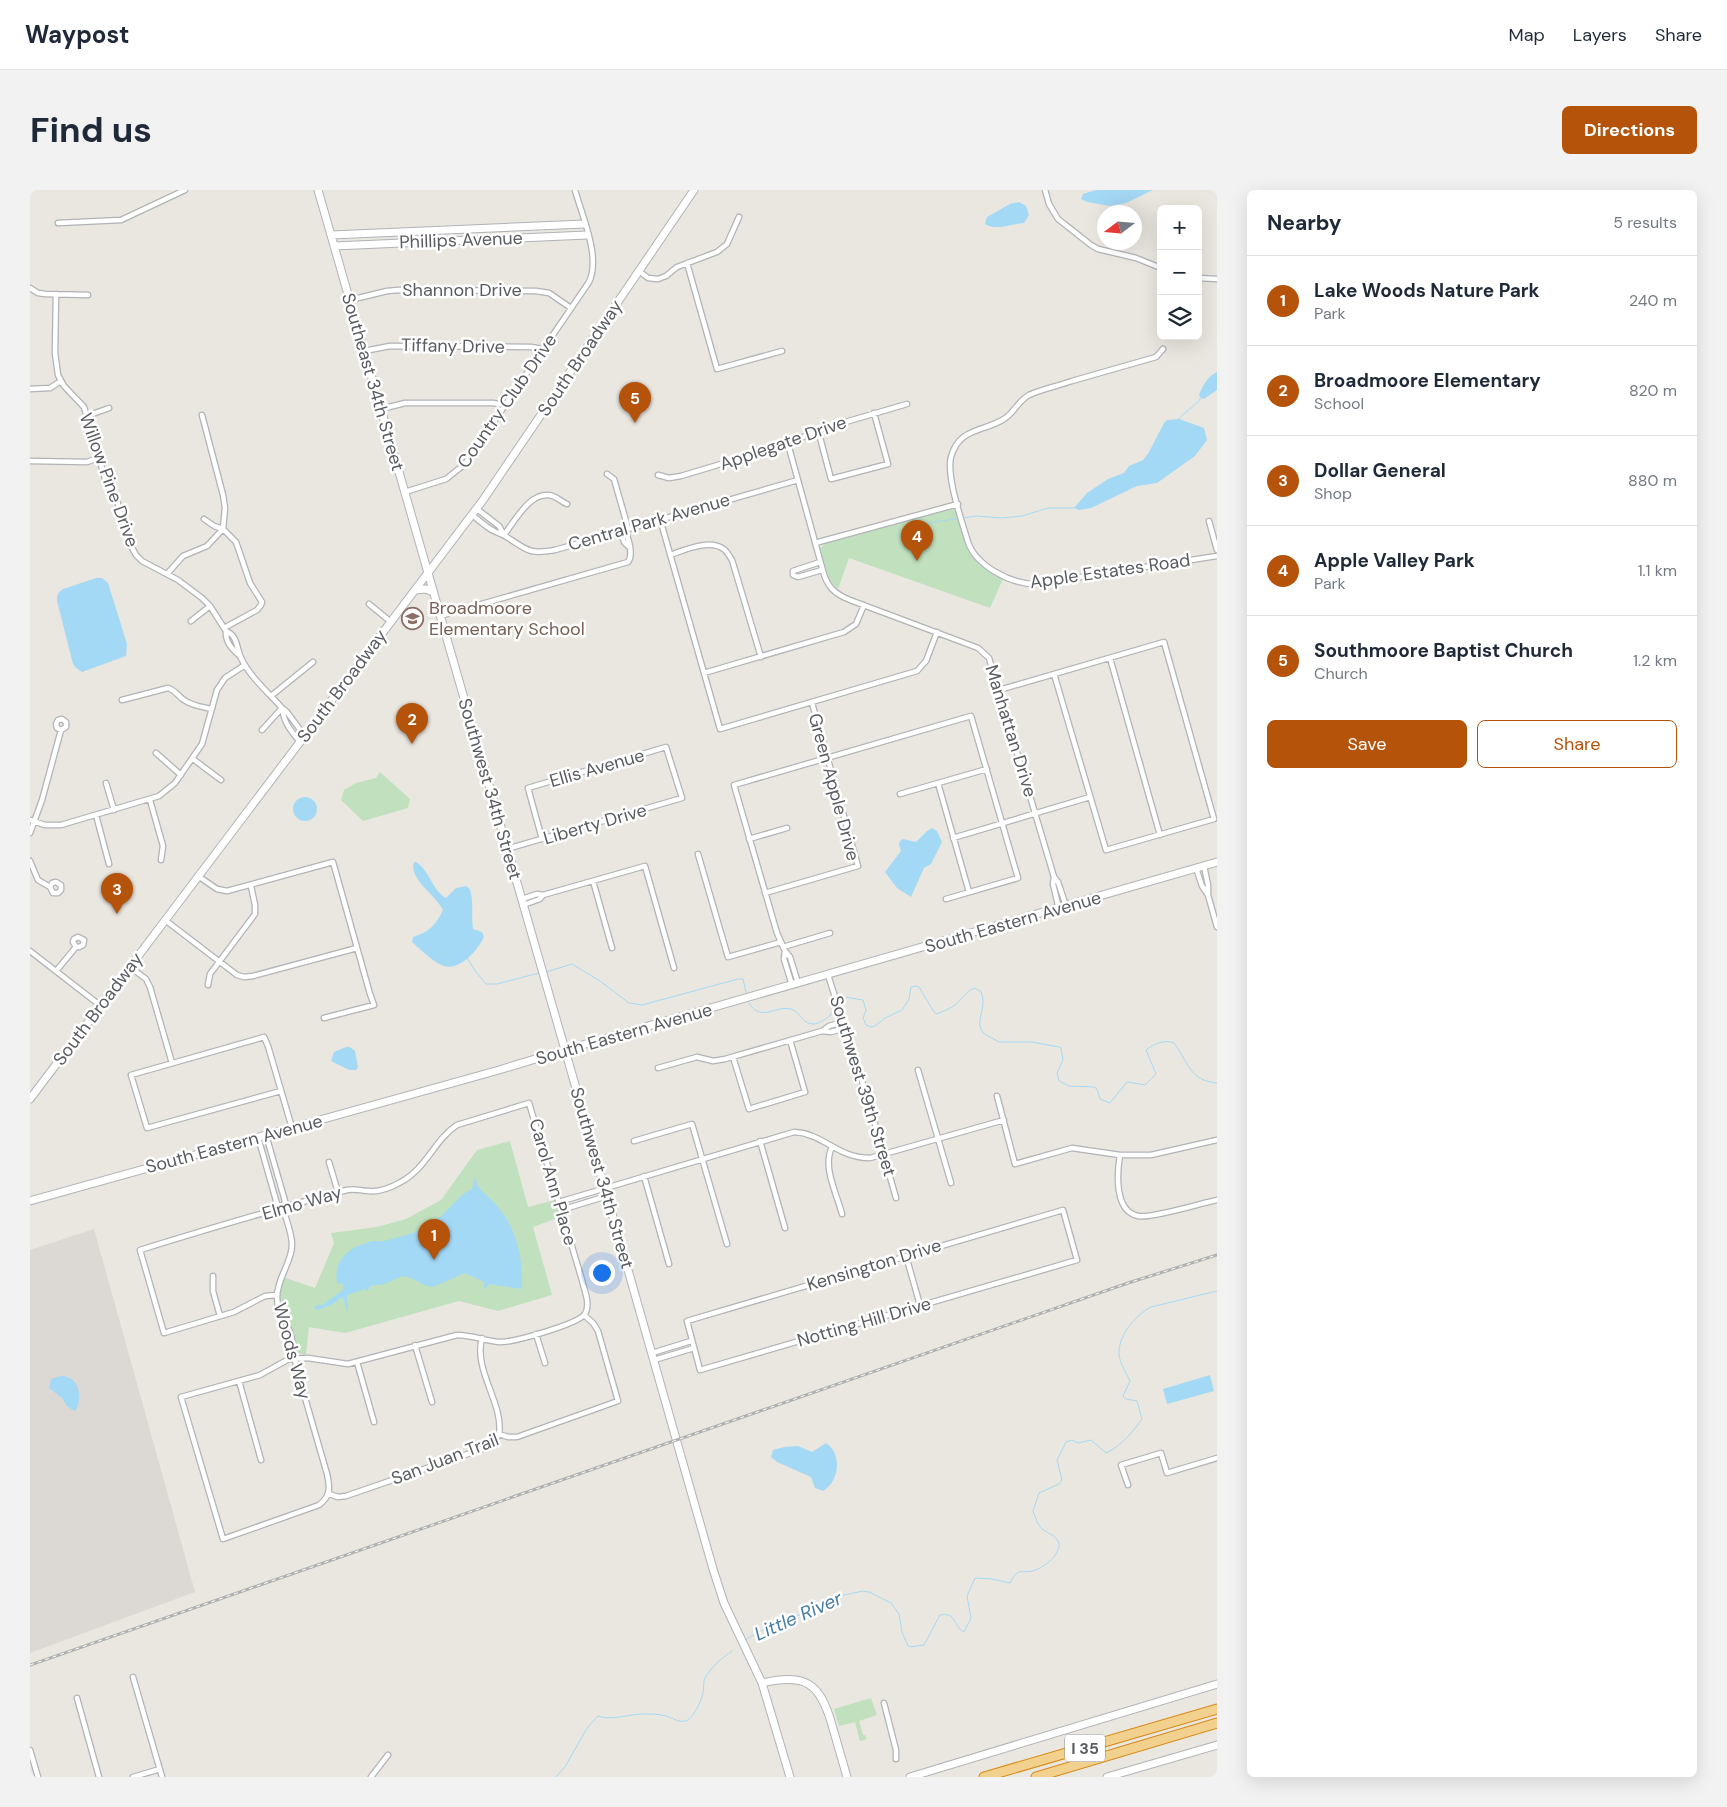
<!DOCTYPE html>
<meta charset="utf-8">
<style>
:root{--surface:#fff;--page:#f2f2f3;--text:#1f2937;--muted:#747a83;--line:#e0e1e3;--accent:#b45309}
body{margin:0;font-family:"DM Sans",sans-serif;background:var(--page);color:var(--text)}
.controls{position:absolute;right:15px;top:15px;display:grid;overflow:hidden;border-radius:8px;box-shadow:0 5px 20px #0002}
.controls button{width:45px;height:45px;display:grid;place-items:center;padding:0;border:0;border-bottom:1px solid var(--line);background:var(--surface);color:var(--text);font:25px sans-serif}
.compass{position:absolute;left:1067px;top:15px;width:45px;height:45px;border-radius:50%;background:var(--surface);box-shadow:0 5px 20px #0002;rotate:254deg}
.you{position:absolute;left:571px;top:1082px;width:18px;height:18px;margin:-12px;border:4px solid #fff;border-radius:50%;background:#1a73e8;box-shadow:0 0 0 8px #1a73e833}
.badge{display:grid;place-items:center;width:32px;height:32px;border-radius:50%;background:var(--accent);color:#fff;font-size:16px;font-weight:700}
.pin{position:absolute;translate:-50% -41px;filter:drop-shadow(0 1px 2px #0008)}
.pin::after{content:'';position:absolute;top:26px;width:18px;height:15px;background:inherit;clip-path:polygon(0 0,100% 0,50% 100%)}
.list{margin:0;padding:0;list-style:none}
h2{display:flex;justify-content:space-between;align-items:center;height:65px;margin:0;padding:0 20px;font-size:21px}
h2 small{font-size:16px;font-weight:400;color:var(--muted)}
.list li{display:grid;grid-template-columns:32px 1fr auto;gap:15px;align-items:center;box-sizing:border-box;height:90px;padding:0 20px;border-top:1px solid var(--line)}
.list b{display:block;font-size:19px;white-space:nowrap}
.list p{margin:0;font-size:16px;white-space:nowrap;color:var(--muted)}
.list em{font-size:16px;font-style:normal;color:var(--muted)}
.actions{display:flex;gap:10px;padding:15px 20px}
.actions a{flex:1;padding:11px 0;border:1px solid var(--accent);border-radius:8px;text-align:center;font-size:18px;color:var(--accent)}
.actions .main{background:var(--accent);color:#fff}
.icon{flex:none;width:28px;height:28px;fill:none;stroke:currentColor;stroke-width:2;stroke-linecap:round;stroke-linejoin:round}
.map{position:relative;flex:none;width:1187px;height:1587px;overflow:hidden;border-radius:8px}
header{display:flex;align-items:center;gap:30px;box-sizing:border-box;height:70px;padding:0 25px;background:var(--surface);border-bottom:1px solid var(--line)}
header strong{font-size:24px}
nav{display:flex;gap:28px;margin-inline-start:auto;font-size:18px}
.intro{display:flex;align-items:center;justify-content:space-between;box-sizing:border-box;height:120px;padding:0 30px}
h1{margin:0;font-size:35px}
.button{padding:12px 22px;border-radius:8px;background:var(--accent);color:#fff;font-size:18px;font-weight:700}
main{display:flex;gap:30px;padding:0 30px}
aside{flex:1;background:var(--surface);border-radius:8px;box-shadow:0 5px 20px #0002}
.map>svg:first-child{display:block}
.industrial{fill:#dcd9d4}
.green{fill:#c1e0be}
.water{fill:#a4d9f6}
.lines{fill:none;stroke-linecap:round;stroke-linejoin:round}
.stream{stroke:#a4d9f6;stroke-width:1}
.street-casing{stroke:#b1b3b7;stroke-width:7}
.secondary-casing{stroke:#b0b3b7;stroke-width:9}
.highway-casing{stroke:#d68a14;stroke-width:11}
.street{stroke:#fff;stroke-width:4.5}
.secondary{stroke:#fff;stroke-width:7}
.highway{stroke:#f2d18f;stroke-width:9}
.rail-casing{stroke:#afb0b0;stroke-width:3}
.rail{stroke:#fff;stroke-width:1;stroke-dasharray:4;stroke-linecap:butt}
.labels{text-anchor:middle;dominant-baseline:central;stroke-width:5;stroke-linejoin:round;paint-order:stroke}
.shield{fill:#fff;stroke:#8b8d90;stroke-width:1}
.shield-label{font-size:16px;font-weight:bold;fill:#595c60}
.street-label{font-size:18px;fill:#595c60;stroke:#fff}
.education-label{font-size:18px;fill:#785e54;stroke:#fff;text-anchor:start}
.water-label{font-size:19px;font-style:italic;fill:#447ba6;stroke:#fff}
</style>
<header>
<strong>Waypost</strong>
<nav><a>Map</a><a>Layers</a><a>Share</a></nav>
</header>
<div class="intro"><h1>Find us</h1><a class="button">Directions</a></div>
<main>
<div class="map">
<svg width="1187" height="1587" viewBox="0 0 1187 1587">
<rect width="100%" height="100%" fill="#eae7e0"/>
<path class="industrial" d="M 64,1039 L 165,1402 L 0,1463 L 0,1060 Z"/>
<path class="green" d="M 924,319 L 927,322 L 938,361 L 950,374 L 973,389 L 960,418 L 819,368 L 808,399 L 800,391 L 790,359 L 794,354 L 916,320 Z
M 350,582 L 380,609 L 378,618 L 333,631 L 311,610 L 314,600 L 326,593 L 346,588 Z
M 480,951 L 498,1017 L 525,1010 L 530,1027 L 503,1037 L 522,1105 L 468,1121 L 429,1111 L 315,1143 L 279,1137 L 276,1165 L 267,1163 C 266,1156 265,1149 263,1143 C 254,1118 245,1117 253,1087 L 285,1098 L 304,1053 L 301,1043 L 347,1037 L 376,1029 L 411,1010 L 447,960 Z
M 841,1508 L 847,1525 L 829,1531 L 833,1545 L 835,1545 L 837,1549 L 830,1551 L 825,1532 L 809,1536 L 804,1519 Z"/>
<path class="water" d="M 1066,0 L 1123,0 L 1096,13 L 1080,16 L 1057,12 L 1051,9 L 1053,4 Z
M 989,12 L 996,16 L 999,25 L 994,33 C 981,34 967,41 955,34 L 957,27 L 980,14 Z
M 1187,182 L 1187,200 L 1174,209 L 1171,208 L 1169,205 C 1173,195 1177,187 1187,182 Z
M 1149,229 L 1174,238 L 1177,250 L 1165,266 L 1127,293 L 1107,296 L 1061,318 L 1049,320 L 1044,318 L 1057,303 L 1078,289 L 1094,283 L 1099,276 L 1113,270 L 1119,262 L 1134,233 L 1137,230 Z
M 66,388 L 72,388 L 78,393 L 97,454 L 96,466 L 52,482 L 46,478 L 43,474 L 27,411 C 27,405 28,402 33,399 Z
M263 619a12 12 0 1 1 24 0a12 12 0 1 1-24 0Z
M 902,638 L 907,641 L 912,652 L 901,674 L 894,678 L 881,707 L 867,698 L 855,682 L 871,661 L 869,654 L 870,651 L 873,649 L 886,652 L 897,641 Z
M 384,672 L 386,672 C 400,681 402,700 416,708 L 426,698 L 436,696 L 440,699 C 444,714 441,724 443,739 L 452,742 L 454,747 C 448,760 430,781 414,776 C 403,772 391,760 382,752 L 383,747 C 399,742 406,735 413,720 C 407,706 378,689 384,672 Z
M 316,857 L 320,857 L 325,861 L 328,877 L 326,880 L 319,880 L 301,871 L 304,862 Z
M 445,987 C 446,989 446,992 447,994 C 450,1001 463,1010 468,1017 C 487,1039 494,1071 491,1099 L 459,1094 L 454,1100 L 454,1092 L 435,1083 L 403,1097 L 394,1095 L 381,1088 L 372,1086 L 355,1094 L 340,1096 L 338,1101 L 335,1099 L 317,1105 L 318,1125 L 313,1107 L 299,1116 L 287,1120 L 284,1118 L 287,1115 L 292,1115 L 313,1100 L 314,1094 L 307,1093 C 303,1069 319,1058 339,1052 C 343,1050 349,1052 354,1051 C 361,1049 369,1047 376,1045 C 385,1043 396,1036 404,1031 C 418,1023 426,1006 442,999 Z
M 1180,1185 L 1184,1201 L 1137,1214 L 1133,1199 Z
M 31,1186 C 49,1186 53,1206 46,1220 L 44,1221 L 37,1216 L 32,1208 L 19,1198 L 21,1189 Z
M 796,1253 C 813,1264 809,1292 793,1301 L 785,1298 L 781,1287 L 747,1272 L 741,1267 L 743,1260 L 754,1257 L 768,1256 L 782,1262 Z"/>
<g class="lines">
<path class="stream" d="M 1149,229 C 1155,221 1164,218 1171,208
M 933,328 L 947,326 L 972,328 L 992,326 L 1018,318 L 1044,318
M 885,334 L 894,334 L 929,328
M 437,768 L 446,782 L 456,794 L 467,794 L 509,783
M 516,782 L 542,774 L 570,791 L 599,813 L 612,815 L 708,789 L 713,789 L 716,802
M 807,808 L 808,806 L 833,810 L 836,820 L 833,828 L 836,835 L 841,837 L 845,836 L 855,828 L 872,820 L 879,809 L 881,797 L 886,796 L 889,797 L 904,822 L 907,824 C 912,821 918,820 922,817 C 932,811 934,802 945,798 L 951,802 C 958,819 944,829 953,843 L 969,852 L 1002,852 L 1029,857 L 1031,858 L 1033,870 L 1027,883 L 1029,891 L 1039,896 L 1064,897 L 1067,899 L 1070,909 L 1080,913 L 1096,893 L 1098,892 L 1115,895 L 1126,884 L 1116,860 C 1124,854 1134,849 1144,853 C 1158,871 1159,891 1187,893
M 719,813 C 731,833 745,815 761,819 C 771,822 772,834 783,834 C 789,834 795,829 800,826 L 805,814
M 715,1451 L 718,1448 L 752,1430 L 767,1426 L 814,1405 L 833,1401 L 839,1402 L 861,1413 L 869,1424 L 872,1442 L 878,1456 L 881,1457 L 894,1455 L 910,1425 C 927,1422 922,1435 934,1442 L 941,1428 L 937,1406 L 945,1388 L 962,1389 L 980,1393 C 982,1390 984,1385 987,1383 C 992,1380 997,1383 1002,1381 C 1012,1379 1030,1366 1029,1354 C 1028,1346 1017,1343 1012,1339 C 1008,1335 1005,1327 1003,1321 L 1009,1303 L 1029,1294 L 1032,1290 L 1027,1270 L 1036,1252 L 1042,1250 L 1048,1253 L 1061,1250 L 1076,1263 C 1090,1257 1103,1242 1112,1229 L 1107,1211 L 1096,1209 L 1093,1206 L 1100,1191 C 1096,1182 1088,1171 1089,1161 C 1090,1143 1106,1125 1121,1117 L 1187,1101
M 526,1587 L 535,1577 L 557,1538 L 568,1526 C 582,1531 599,1524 613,1524 C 621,1524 629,1524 636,1526 C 642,1527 648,1533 655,1531 C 663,1530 671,1511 673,1503 C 674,1499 673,1492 675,1488 C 681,1477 692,1468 702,1461"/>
<defs>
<path id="street" d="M 1015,0 L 1019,14 L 1028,29 L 1061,55 L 1068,59 L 1106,68 L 1131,78
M 28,33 L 91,30 L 155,0
M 657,73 L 687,179 L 752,161
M 609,81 L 618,88 L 628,89 L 636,86 L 647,77 L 687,62 L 697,54 L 709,27
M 1168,88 L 1187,89
M 0,98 L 8,103 L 15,104 L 58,105
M 26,104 L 25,163 L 28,185 L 34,196 L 54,217 L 76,292 L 87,311 L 99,352 L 106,365 L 112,371 L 148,390 L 172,408 L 180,416 L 196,441
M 320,110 L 357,101 L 368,100 L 506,101 L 519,103 L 541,118
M 1133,159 L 1126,167 C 1098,175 1070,183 1042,191 C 1028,196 1012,199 999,205 C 988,211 984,223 974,229 C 954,242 929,237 921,267 C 916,286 932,332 938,352 C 946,376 981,394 1005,394 L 1187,366
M 334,161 L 360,156 L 501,157 L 513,159
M 0,199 L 20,198 L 31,191
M 351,219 L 375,213 L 463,213 L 475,215
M 172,225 L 193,305 L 195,318 L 193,339 L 206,352 L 220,393 L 232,412 L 231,415 L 227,420 L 194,438
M 57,226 L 79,218
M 788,240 L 801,289 L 858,274 L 844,223
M 758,254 L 793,381 C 797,397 805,404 820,410 L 948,458 L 959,468 L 1024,687 L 1023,694 L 1029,719
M 0,271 L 57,272 L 69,268
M 577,284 L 584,289 L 598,338
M 628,285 L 639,288 L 651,286 L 758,254 L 788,240 L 877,214
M 375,302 L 416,289 L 435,274 L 559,92 C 571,67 552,26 545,0
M 447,319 L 469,336 L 474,345
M 442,325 C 449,330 456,337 464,341 C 467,343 472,344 475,346 C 497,359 497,365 525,360 L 768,290
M 630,329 L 690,539 L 887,481 L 896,471 L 907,442
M 1179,331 L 1187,360
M 590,341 L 594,352 L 599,357
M 474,345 C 485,331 501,299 523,306 C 528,308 532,312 537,314
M 785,353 L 928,314
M 640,365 C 655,360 680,348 695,360 C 697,362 700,367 702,370 L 731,467
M 790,372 L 763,381 L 763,385 L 768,387 L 792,380
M 137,384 L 153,366 L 177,356 L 193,339 L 184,336 L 174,329
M 339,414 L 361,432
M 410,426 L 598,372 C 604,364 598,348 595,339
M 161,431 L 180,416
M 210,466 C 202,459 195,452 196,441 C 208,446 206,457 211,468 C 220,487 238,502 252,518 L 257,522 L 274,545
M 1080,468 L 1130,645
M 674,483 L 814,442 L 826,434 L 834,415
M 969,500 L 1134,452 L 1184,629 L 1076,660 L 1024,484
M 241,506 L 283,472
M 92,510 L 138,498 C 145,500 148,506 154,510 C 162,516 173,517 182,519
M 253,520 C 253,532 262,542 270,552
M 232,540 L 252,518
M 126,563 L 151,585
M 163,569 L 191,590
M 76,593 L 84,620
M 908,593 L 939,702
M 870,604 L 957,579
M 120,610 L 133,656 L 131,670
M 66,625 L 79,674
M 0,630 L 15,635 L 31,635 L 129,606 L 145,593 L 172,554 L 187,500 L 195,488 L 215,475
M 0,643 L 12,610 L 31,540 L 36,537 L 36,532 L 32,529 L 28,530 L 26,534 L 27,538 L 31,540
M 923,648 L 1060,607
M 719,649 L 757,638
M 477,659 L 652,608 L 636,557 L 498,598 L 512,649
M 668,664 L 698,767 L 751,752
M 0,671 L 8,690 L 20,697 L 23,703 L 28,703 L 31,700 L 31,695 L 26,692 L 22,693 L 20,697
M 1174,676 L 1178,695 L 1178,704
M 1166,678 L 1172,696 L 1178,705 L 1187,737
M 168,686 L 187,699 L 197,701 L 303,672 L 340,804 L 344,815 L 294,828
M 1024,687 L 1028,692 L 1036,716
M 563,691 L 582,758
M 735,703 L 828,676 L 782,513
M 492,709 L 507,704 L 513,705 L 615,676 L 644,778
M 493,715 L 510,709 L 513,705
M 135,730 L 207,785 L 214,787 L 223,786 L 327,758
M 753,757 L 800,743
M 0,761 L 71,816
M 755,761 L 754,769 L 762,795
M 100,777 L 116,789 L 120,797 L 142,873
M 26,781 L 46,757 L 49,757 L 53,755 L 54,750 L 48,747 L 44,749 L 43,752 L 46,757
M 798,785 L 840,916 L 866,1008
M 768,793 L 760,767 L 755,761 L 747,743 L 704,595 L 941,526 L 988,688 L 916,709
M 178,795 L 180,784 L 225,724 L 225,715 L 221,696
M 792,841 L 801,842 L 815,838
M 703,867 L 719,919 L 775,902 L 760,850
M 628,878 L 667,867 L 683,871 L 695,869 L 792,841 L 799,836 L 813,832
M 888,880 L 921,993
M 251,901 L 117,938 L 101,885 L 234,847 L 238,856 L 262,938
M 967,906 L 985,974 L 1042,958 L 1090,965 L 1121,965 L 1187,950
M 228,947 L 247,1014 L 253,1018 L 255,1011 L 236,945
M 604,951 L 662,934 L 697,1054
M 730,951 L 755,1038
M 802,957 C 792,977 807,1004 812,1024
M 1090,965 C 1087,983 1084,1021 1108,1026 C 1120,1029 1172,1013 1187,1010
M 299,972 L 308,1002
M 614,986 L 639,1074
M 529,1012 L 764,942 C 793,943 807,968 840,968 L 974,930
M 531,1020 L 577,1006
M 1033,1020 L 1047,1070 L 670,1180 L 657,1131 Z
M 876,1066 L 890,1115
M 183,1086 L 183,1101 L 190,1126
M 247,1105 L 235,1106 L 204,1122 L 134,1143 L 110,1060 C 178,1039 248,1018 317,1000 C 325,998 331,1001 339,1001 C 349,1002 360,998 369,993 C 396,980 404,950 427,935 L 499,913 L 552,1090 C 554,1100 561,1114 555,1124 C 548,1134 482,1153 469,1152 C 455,1151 442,1145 427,1145 L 318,1174 L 278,1168 L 259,1169 L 230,1185 L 151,1207 L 193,1349 L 289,1315 C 301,1306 300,1297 297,1284 L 267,1180 C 264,1167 264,1154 260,1142 C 255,1129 247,1121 247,1107 C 247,1088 262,1072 262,1055 C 262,1043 256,1030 253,1018
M 506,1144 L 515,1173
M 452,1148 C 443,1180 474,1214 469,1244
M 385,1155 L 402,1212
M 622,1163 L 661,1151
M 624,1170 L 664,1158
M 327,1172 L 344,1232
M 209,1191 L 231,1270
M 1098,1295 L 1091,1275 L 1131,1263 L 1137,1283 L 1187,1268
M 299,1304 L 308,1307 L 316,1306 L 455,1258 L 464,1252 L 469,1244 L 478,1247 L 487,1247 L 588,1211 L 568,1141 L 563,1133 L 554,1125
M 103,1487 L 132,1587
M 47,1508 L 69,1587
M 854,1513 L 866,1560 L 866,1569
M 0,1560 L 8,1587
M 103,1587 L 130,1579
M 341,1587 L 358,1565"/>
<path id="secondary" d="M 288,0 L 577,1006 L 683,1379 L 694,1413 L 732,1493 L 760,1587
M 301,45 L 554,34
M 304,56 L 557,45
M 385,400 L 396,399 L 403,402
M 0,909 L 453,310 L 664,0
M 0,1011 L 469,880 L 535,860 L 1187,672
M 732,1493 C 776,1483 790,1493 802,1535 C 807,1552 812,1570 817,1587
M 880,1587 L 1187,1494
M 1077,1587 L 1187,1555"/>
<path id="highway" d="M 954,1587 L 1187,1519
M 1006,1587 L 1187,1533"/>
</defs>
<use href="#street" class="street-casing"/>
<use href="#secondary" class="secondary-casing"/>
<use href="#highway" class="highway-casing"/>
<use href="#street" class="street"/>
<use href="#secondary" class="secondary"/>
<use href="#highway" class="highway"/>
<defs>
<path id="rail" d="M 0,1475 L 1098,1093 L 1187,1065"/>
</defs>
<use href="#rail" class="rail-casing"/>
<use href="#rail" class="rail"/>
</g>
<defs>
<symbol id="school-ring" viewBox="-11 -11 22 22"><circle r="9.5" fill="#fff" stroke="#8d6e63" stroke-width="1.5"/><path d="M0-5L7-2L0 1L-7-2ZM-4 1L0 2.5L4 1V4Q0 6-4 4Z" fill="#8d6e63"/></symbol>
</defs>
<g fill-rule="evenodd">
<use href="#school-ring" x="370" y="416" width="25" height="25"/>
</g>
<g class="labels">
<rect class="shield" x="1035" y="1544.5" width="40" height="27" rx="4"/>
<g class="shield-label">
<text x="1055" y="1558">I 35</text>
</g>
<g class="street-label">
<text transform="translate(431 50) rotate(-2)">Phillips Avenue</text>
<text x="432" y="100">Shannon Drive</text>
<text transform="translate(423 156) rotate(1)">Tiffany Drive</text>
<text transform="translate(550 168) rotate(-56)">South Broadway</text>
<text transform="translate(343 192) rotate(74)">Southeast 34th Street</text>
<text transform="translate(477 211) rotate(-55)">Country Club Drive</text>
<text transform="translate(753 253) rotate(-19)">Applegate Drive</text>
<text transform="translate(79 290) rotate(70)">Willow Pine Drive</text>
<text transform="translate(619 332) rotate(-16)">Central Park Avenue</text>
<text transform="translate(1080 381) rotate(-8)">Apple Estates Road</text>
<text transform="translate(312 496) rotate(-53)">South Broadway</text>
<text transform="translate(981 541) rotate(73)">Manhattan Drive</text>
<text transform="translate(567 578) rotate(-16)">Ellis Avenue</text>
<text transform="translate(804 597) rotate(75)">Green Apple Drive</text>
<text transform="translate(460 599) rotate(74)">Southwest 34th Street</text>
<text transform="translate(565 634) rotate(-16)">Liberty Drive</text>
<text transform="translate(983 732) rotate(-16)">South Eastern Avenue</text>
<text transform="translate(68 819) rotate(-53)">South Broadway</text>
<text transform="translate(594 844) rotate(-16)">South Eastern Avenue</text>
<text transform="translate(833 896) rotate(73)">Southwest 39th Street</text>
<text transform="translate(204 954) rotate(-15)">South Eastern Avenue</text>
<text transform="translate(572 988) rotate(74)">Southwest 34th Street</text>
<text transform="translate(523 992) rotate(74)">Carol Ann Place</text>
<text transform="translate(272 1013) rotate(-16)">Elmo Way</text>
<text transform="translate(844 1075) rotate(-17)">Kensington Drive</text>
<text transform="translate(834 1132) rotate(-16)">Notting Hill Drive</text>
<text transform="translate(262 1161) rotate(75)">Woods Way</text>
<text transform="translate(415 1269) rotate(-21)">San Juan Trail</text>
</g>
<g class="education-label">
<text x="399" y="418">Broadmoore<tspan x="399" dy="21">Elementary School</tspan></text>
</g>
<g class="water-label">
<text transform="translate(768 1426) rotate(-24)">Little River</text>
</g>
</g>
</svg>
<div class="controls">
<button>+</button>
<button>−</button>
<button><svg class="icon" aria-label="layers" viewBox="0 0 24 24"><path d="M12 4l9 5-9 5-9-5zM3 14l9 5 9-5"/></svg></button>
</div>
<svg class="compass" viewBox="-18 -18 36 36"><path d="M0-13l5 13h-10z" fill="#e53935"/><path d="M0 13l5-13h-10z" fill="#747a83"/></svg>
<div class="you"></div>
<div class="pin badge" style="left:404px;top:1070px">1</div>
<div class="pin badge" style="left:382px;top:554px">2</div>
<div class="pin badge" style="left:87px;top:724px">3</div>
<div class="pin badge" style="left:887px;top:371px">4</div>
<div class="pin badge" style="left:605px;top:233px">5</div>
</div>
<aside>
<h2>Nearby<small>5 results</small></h2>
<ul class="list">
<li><span class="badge">1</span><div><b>Lake Woods Nature Park</b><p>Park</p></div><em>240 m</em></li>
<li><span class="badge">2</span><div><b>Broadmoore Elementary</b><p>School</p></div><em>820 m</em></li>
<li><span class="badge">3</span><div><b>Dollar General</b><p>Shop</p></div><em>880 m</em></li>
<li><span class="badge">4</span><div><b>Apple Valley Park</b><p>Park</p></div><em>1.1 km</em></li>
<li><span class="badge">5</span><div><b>Southmoore Baptist Church</b><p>Church</p></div><em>1.2 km</em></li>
</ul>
<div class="actions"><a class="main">Save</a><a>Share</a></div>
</aside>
</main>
